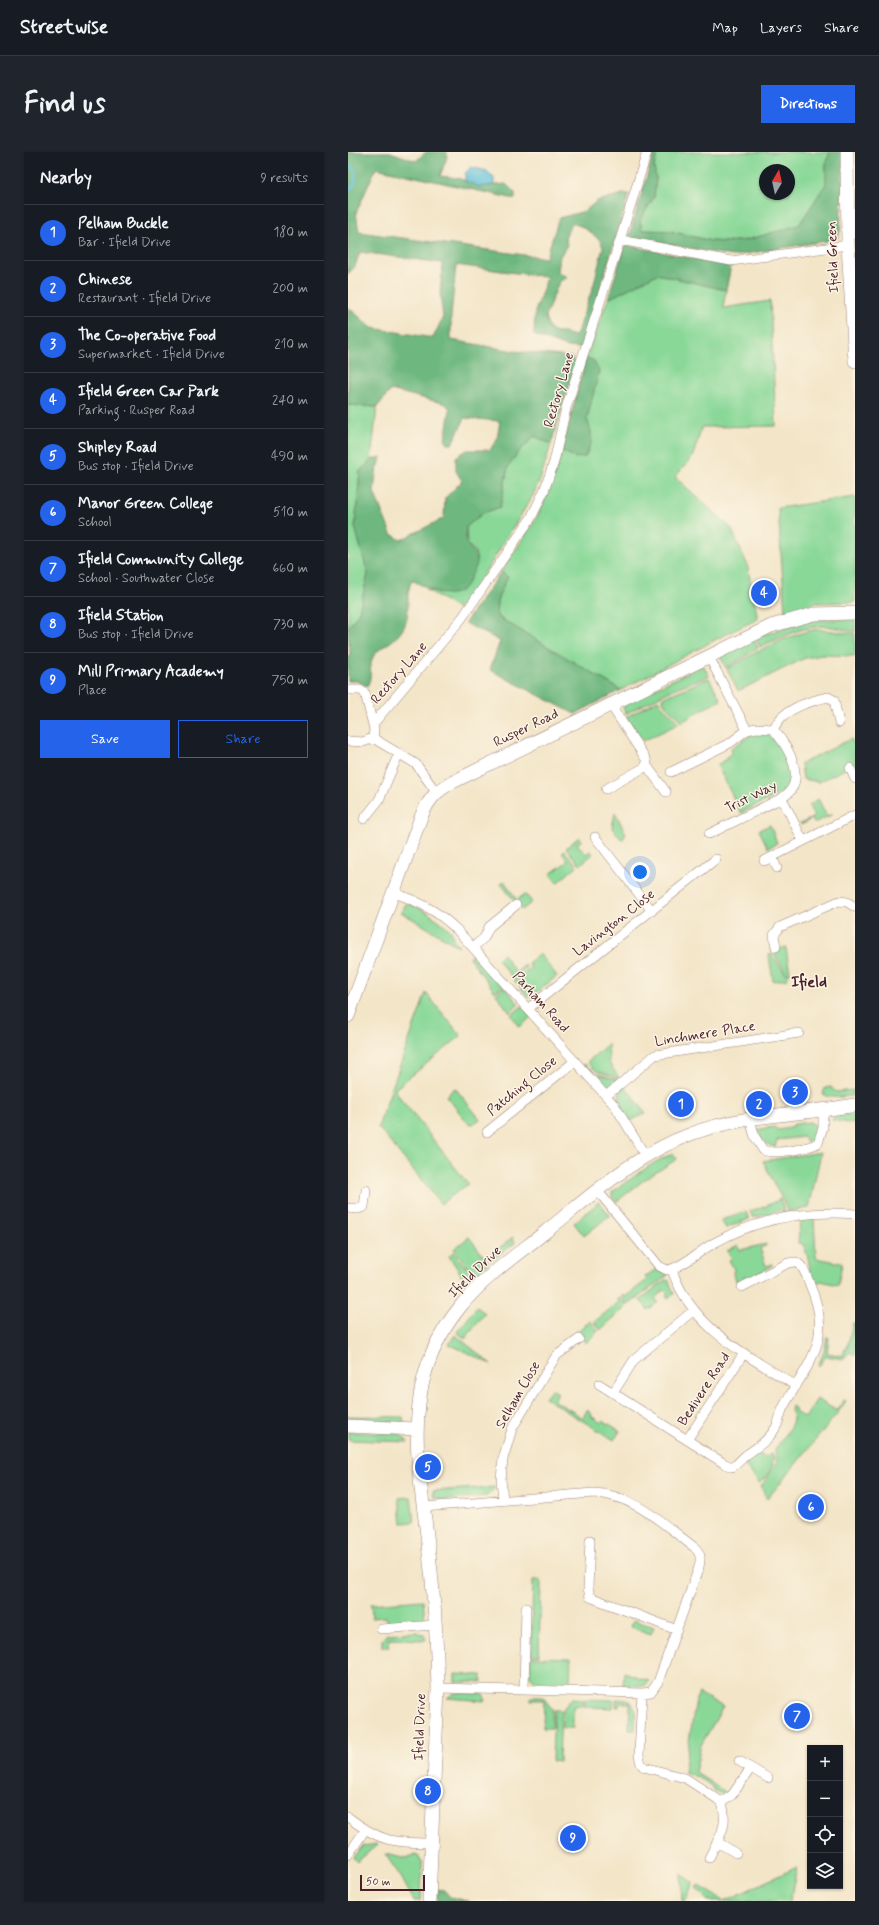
<!DOCTYPE html>
<meta charset="utf-8">
<style>
:root{--surface:#171b24;--page:#20242c;--text:#f1f3f6;--muted:#9ea1a6;--line:#363941;--accent:#2563eb}
body{margin:0;font-family:Mynerve,sans-serif;background:var(--page);color:var(--text)}
.controls{position:absolute;right:12px;bottom:12px;display:grid;overflow:hidden;border-radius:0px;box-shadow:0 1px 3px #0004}
.controls button{width:36px;height:36px;display:grid;place-items:center;padding:0;border:0;border-bottom:1px solid var(--line);background:var(--surface);color:var(--text);font:20px sans-serif}
.compass{position:absolute;left:411px;top:12px;width:36px;height:36px;border-radius:50%;background:var(--surface);box-shadow:0 1px 3px #0004;rotate:9deg}
.scale{position:absolute;left:12px;bottom:10px;width:65px;box-sizing:border-box;padding-left:4px;border:2px solid #4a1f2b;border-top:0;font-size:11px;line-height:14px;white-space:nowrap;color:#4a1f2b;-webkit-text-stroke:3px #fcf5e5;paint-order:stroke}
.you{position:absolute;left:292px;top:720px;width:14px;height:14px;margin:-10px;border:3px solid #fff;border-radius:50%;background:#1a73e8;box-shadow:0 0 0 6px #1a73e833}
.badge{display:grid;place-items:center;width:26px;height:26px;border-radius:50%;background:var(--accent);color:#fff;font-size:13px;font-weight:700}
.pin{position:absolute;translate:-50% -50%;border:2px solid #fff;box-shadow:0 1px 4px #0006}
.list{margin:0;padding:0;list-style:none}
h2{display:flex;justify-content:space-between;align-items:center;height:52px;margin:0;padding:0 16px;font-size:17px}
h2 small{font-size:13px;font-weight:400;color:var(--muted)}
.list li{display:grid;grid-template-columns:26px 1fr auto;gap:12px;align-items:center;box-sizing:border-box;height:56px;padding:0 16px;border-top:1px solid var(--line)}
.list b{display:block;font-size:15px;white-space:nowrap}
.list p{margin:0;font-size:13px;white-space:nowrap;color:var(--muted)}
.list em{font-size:13px;font-style:normal;color:var(--muted)}
.actions{display:flex;gap:8px;padding:12px 16px}
.actions a{flex:1;padding:9px 0;border:1px solid var(--accent);border-radius:0px;text-align:center;font-size:14px;color:var(--accent)}
.actions .main{background:var(--accent);color:#fff}
.icon{flex:none;width:22px;height:22px;fill:none;stroke:currentColor;stroke-width:2;stroke-linecap:round;stroke-linejoin:round}
.map{position:relative;flex:none;width:507px;height:1749px;overflow:hidden;border-radius:0px}
header{display:flex;align-items:center;gap:24px;box-sizing:border-box;height:56px;padding:0 20px;background:var(--surface);border-bottom:1px solid var(--line)}
header strong{font-size:19px}
nav{display:flex;gap:22px;margin-inline-start:auto;font-size:14px}
.intro{display:flex;align-items:center;justify-content:space-between;box-sizing:border-box;height:96px;padding:0 24px}
h1{margin:0;font-size:28px}
.button{padding:10px 18px;border-radius:0px;background:var(--accent);color:#fff;font-size:14px;font-weight:700}
main{display:flex;gap:24px;padding:0 24px}
aside{flex:1;background:var(--surface);border-radius:0px;box-shadow:0 1px 3px #0004}
.map>svg:first-child{display:block}
.green{fill:#89d898;stroke:#6a7c62;fill-rule:evenodd}
.forest{fill:#6eb880;stroke:#5c6c56;fill-rule:evenodd}
.water{fill:#5cc1da;stroke:#537082}
.lines{fill:none;stroke-linecap:round;stroke-linejoin:round}
.stream{stroke:#5cc1da;stroke-width:2.5}
.street-casing{stroke:#9e827a;stroke-width:10}
.secondary-casing{stroke:#9e827a;stroke-width:14}
.street{stroke:#fff;stroke-width:9}
.secondary{stroke:#fff;stroke-width:13}
.labels{text-anchor:middle;dominant-baseline:central;stroke-width:3;stroke-linejoin:round;paint-order:stroke}
.street-label{font-size:14px;fill:#4a1f2b;stroke:#fcf5e5}
.quarter-label{font-size:16px;font-weight:bold;fill:#4a1f2b;stroke:#fcf5e5}
</style>
<header>
<strong>Streetwise</strong>
<nav><a>Map</a><a>Layers</a><a>Share</a></nav>
</header>
<div class="intro"><h1>Find us</h1><a class="button">Directions</a></div>
<main>
<aside>
<h2>Nearby<small>9 results</small></h2>
<ul class="list">
<li><span class="badge">1</span><div><b>Pelham Buckle</b><p>Bar · Ifield Drive</p></div><em>180 m</em></li>
<li><span class="badge">2</span><div><b>Chinese</b><p>Restaurant · Ifield Drive</p></div><em>200 m</em></li>
<li><span class="badge">3</span><div><b>The Co-operative Food</b><p>Supermarket · Ifield Drive</p></div><em>210 m</em></li>
<li><span class="badge">4</span><div><b>Ifield Green Car Park</b><p>Parking · Rusper Road</p></div><em>240 m</em></li>
<li><span class="badge">5</span><div><b>Shipley Road</b><p>Bus stop · Ifield Drive</p></div><em>490 m</em></li>
<li><span class="badge">6</span><div><b>Manor Green College</b><p>School</p></div><em>510 m</em></li>
<li><span class="badge">7</span><div><b>Ifield Community College</b><p>School · Southwater Close</p></div><em>660 m</em></li>
<li><span class="badge">8</span><div><b>Ifield Station</b><p>Bus stop · Ifield Drive</p></div><em>730 m</em></li>
<li><span class="badge">9</span><div><b>Mill Primary Academy</b><p>Place</p></div><em>750 m</em></li>
</ul>
<div class="actions"><a class="main">Save</a><a>Share</a></div>
</aside>
<div class="map">
<svg width="507" height="1749" viewBox="0 0 507 1749">
<rect width="100%" height="100%" fill="#fcf5e5"/>
<filter id="ink" filterUnits="userSpaceOnUse"><feTurbulence type="fractalNoise" baseFrequency=".025" numOctaves="2"/><feDisplacementMap in="SourceGraphic" scale="8" xChannelSelector="R" yChannelSelector="G"/><feConvolveMatrix kernelMatrix="1 2 1 2 8 2 1 2 1" color-interpolation-filters="sRGB"/></filter>
<filter id="wash" filterUnits="userSpaceOnUse"><feTurbulence type="fractalNoise" baseFrequency=".012" numOctaves="4" result="noise"/><feDisplacementMap in="SourceGraphic" scale="16" xChannelSelector="R" yChannelSelector="G"/><feGaussianBlur stdDeviation="0.9" result="paint"/><feColorMatrix in="noise" values="0 0 0 0 0 0 0 0 0 0 0 0 0 0 0 0 0 1.4 0 .05"/><feComposite in="paint" operator="in"/></filter>
<g filter="url(#wash)">
<rect width="100%" height="100%" fill="#f3e5c8"/>
<path class="green" d="M 310,0 L 482,0 L 478,12 L 478,32 L 451,73 L 399,88 L 379,90 L 363,89 L 322,79 L 294,78 L 292,68 L 306,45 L 308,27 L 306,15 ZM 417,18 L 441,18 L 441,42 L 417,42 Z
M 309,122 L 378,138 L 375,156 L 422,149 L 428,274 L 354,275 L 344,306 L 327,325 L 383,376 L 399,412 L 410,467 L 378,482 L 273,538 L 155,469 C 141,457 153,440 159,425 L 153,420 L 188,367 L 201,340 L 214,299 L 238,206 L 260,147 Z
M 0,253 L 29,255 L 23,308 L 12,319 L 7,375 L 20,422 L 11,460 L 0,476 Z
M 186,284 L 203,292 L 192,328 L 184,345 L 130,432 L 110,457 L 78,437 L 95,442 L 128,401 L 119,391 L 118,375 L 135,361 L 152,355 L 160,315 L 169,302 Z
M 507,345 L 507,450 L 467,451 L 437,460 L 430,356 Z
M 489,467 L 507,468 L 507,480 C 497,478 487,475 477,474 C 455,474 431,486 412,495 L 408,485 L 459,469 Z
M 469,477 L 507,482 L 507,504 L 474,503 L 457,506 L 390,539 L 379,517 C 408,500 436,484 469,477 Z
M 405,485 L 410,496 L 378,516 L 372,504 Z
M 353,514 L 356,514 L 361,524 L 330,535 L 277,562 L 275,552 Z
M 361,526 L 373,548 L 355,557 L 334,570 C 329,561 316,557 314,546 Z
M 310,548 C 315,558 326,562 330,572 L 295,589 L 278,565 Z
M 412,580 C 415,580 419,580 422,581 C 433,587 442,617 444,628 L 437,639 L 393,661 L 369,613 L 379,607 L 378,605 L 384,601 L 383,596 L 403,583 Z
M 503,587 L 507,592 L 507,612 L 471,630 L 455,627 L 453,612 Z
M 470,647 L 479,664 L 485,662 L 466,671 L 464,667 L 453,673 L 452,672 L 466,665 L 461,654 Z
M 267,660 L 278,682 L 274,688 L 264,676 Z
M 422,673 L 429,691 L 420,696 L 411,678 Z
M 231,685 L 233,689 L 229,692 L 238,702 L 242,699 L 245,702 L 232,713 L 218,696 Z
M 217,699 L 229,714 L 209,731 L 202,722 L 220,709 L 214,701 Z
M 156,729 L 169,748 L 177,742 L 184,750 L 174,758 L 153,732 Z
M 59,751 L 77,759 L 93,770 L 103,779 L 105,787 L 111,795 L 53,760 Z
M 438,796 L 442,821 L 439,822 L 423,797 Z
M 155,802 L 168,821 L 177,813 L 178,815 L 165,826 L 149,807 Z
M 192,802 L 209,824 L 181,846 L 166,828 L 183,815 L 180,811 Z
M 423,802 L 440,825 L 439,827 L 425,829 L 421,803 Z
M 124,803 L 155,834 L 147,840 L 121,805 Z
M 156,835 L 171,852 L 162,861 L 148,842 Z
M 78,841 L 113,884 L 48,936 L 47,939 L 120,1032 L 93,1052 L 30,975 Z
M 174,854 L 183,865 L 172,875 L 163,863 Z
M 260,892 L 261,911 L 271,926 L 248,919 L 239,910 Z
M 237,912 L 246,921 L 271,928 L 261,935 L 254,934 L 235,913 Z
M 276,933 L 298,961 L 284,968 L 279,967 C 273,956 267,943 276,933 Z
M 483,935 L 488,940 L 506,938 L 503,944 C 494,945 483,947 475,942 L 477,936 Z
M 107,936 L 132,967 L 125,972 L 120,971 L 98,944 Z
M 507,962 L 507,972 L 484,968 L 488,963 Z
M 462,970 L 471,976 L 468,985 L 459,991 L 456,985 L 429,988 L 427,995 C 418,993 412,986 408,978 L 426,975 L 430,978 L 442,976 L 446,972 Z
M 473,1000 L 461,1056 L 440,1059 L 415,1009 Z
M 325,1001 L 329,1007 L 296,1028 L 268,1050 L 264,1045 L 264,1040 L 304,1012 Z
M 432,1047 L 437,1060 L 432,1058 L 405,1066 L 402,1059 L 418,1054 Z
M 251,1050 L 262,1063 L 236,1084 L 226,1071 Z
M 398,1060 L 401,1067 L 378,1076 L 373,1068 Z
M 464,1066 L 466,1067 L 468,1106 L 494,1111 L 490,1133 L 473,1129 L 468,1131 C 459,1126 463,1119 461,1111 C 460,1104 457,1098 455,1092 L 450,1091 L 452,1068 Z
M 121,1085 L 141,1111 L 127,1124 L 106,1097 Z
M 165,1085 L 167,1091 L 143,1109 L 140,1105 Z
M 418,1092 L 418,1094 L 412,1096 L 418,1114 L 424,1112 L 424,1114 L 402,1126 L 396,1124 L 396,1129 L 392,1131 L 391,1129 L 389,1130 L 385,1122 L 386,1117 L 381,1108 L 384,1106 L 379,1099 L 390,1093 L 392,1098 Z
M 105,1100 L 125,1124 L 120,1130 L 112,1123 L 113,1122 L 101,1104 Z
M 308,1117 L 320,1123 L 280,1153 L 273,1144 L 275,1142 L 277,1145 L 299,1128 L 297,1125 Z
M 317,1128 L 321,1129 L 326,1142 L 320,1146 L 318,1143 L 320,1142 L 316,1138 L 307,1146 L 310,1150 L 300,1158 L 292,1148 Z
M 271,1145 L 279,1154 L 252,1178 L 246,1170 L 271,1150 L 269,1147 Z
M 129,1155 L 137,1161 L 117,1187 L 109,1180 Z
M 242,1169 L 250,1179 L 238,1191 L 229,1181 L 219,1188 Z
M 505,1171 L 507,1171 L 507,1203 L 502,1200 L 495,1207 L 478,1204 L 471,1214 L 470,1213 L 476,1200 L 479,1185 L 481,1186 L 479,1201 L 495,1204 L 497,1197 L 499,1197 Z
M 107,1183 L 111,1186 L 143,1212 L 101,1192 Z
M 204,1237 L 210,1241 L 206,1248 L 235,1266 L 239,1258 L 244,1262 L 243,1264 L 253,1271 L 255,1268 L 272,1279 L 266,1288 L 197,1246 Z
M 469,1247 L 489,1259 L 496,1248 L 498,1249 L 488,1263 L 419,1347 L 413,1335 L 429,1310 L 427,1298 C 433,1287 443,1279 445,1267 C 445,1262 442,1259 444,1254 L 448,1257 L 447,1260 L 457,1266 Z
M 0,1264 L 55,1265 L 56,1270 L 0,1269 Z
M 0,1280 L 52,1282 L 60,1290 L 0,1288 Z
M 411,1301 L 417,1306 L 424,1301 C 429,1311 419,1326 411,1331 L 397,1313 L 398,1310 Z
M 146,1335 L 146,1337 L 139,1344 L 95,1348 L 86,1345 L 85,1339 Z
M 63,1345 L 66,1370 L 54,1371 L 51,1346 Z
M 185,1428 L 193,1428 L 191,1503 L 183,1503 Z
M 75,1448 L 77,1469 L 43,1471 L 40,1470 L 38,1465 L 24,1466 L 23,1452 Z
M 285,1468 L 306,1475 L 303,1482 L 283,1475 Z
M 69,1480 L 76,1483 L 78,1488 L 41,1487 L 41,1495 L 34,1495 L 34,1488 L 39,1482 Z
M 183,1505 L 223,1506 L 222,1531 L 188,1530 L 182,1524 Z
M 276,1520 L 301,1529 L 295,1534 L 275,1533 Z
M 107,1522 L 134,1523 L 134,1530 L 107,1530 Z
M 106,1541 L 135,1542 L 138,1549 L 99,1546 Z
M 351,1541 L 375,1555 L 353,1593 L 347,1620 L 378,1641 L 376,1643 L 367,1639 C 362,1630 345,1623 336,1620 L 348,1547 Z
M 183,1545 L 195,1545 L 204,1557 L 204,1576 L 195,1576 L 196,1548 L 183,1548 Z
M 224,1546 L 235,1547 L 235,1554 L 225,1554 L 225,1576 L 214,1576 L 215,1557 Z
M 237,1547 L 265,1548 L 265,1556 L 237,1555 Z
M 268,1547 L 281,1548 L 287,1557 L 287,1578 L 281,1578 L 282,1551 L 271,1551 L 271,1555 L 268,1555 Z
M 206,1558 L 213,1558 L 211,1610 L 204,1609 Z
M 28,1692 L 29,1693 L 9,1710 L 5,1705 L 15,1694 Z
M 37,1702 L 54,1706 L 66,1705 L 66,1703 L 70,1704 L 74,1711 L 73,1749 L 66,1749 L 53,1725 Z
M 449,1715 L 442,1749 L 361,1749 L 348,1736 L 350,1733 L 377,1749 Z
M 333,1722 L 345,1730 L 338,1749 L 334,1749 Z"/>
<path class="forest" d="M 0,0 L 42,0 L 68,9 L 78,0 L 99,0 L 99,5 L 92,24 L 110,26 L 132,35 L 158,32 L 167,41 L 167,47 L 28,16 L 8,61 L 11,80 L 198,106 L 211,66 L 237,59 L 249,49 L 275,42 L 281,42 L 234,196 L 219,195 L 186,183 L 187,160 L 199,125 L 108,113 L 103,164 L 103,188 L 166,199 L 223,205 L 228,212 L 203,292 L 186,284 L 169,302 L 160,315 L 152,355 L 135,361 L 118,375 C 118,380 117,387 119,391 C 122,399 129,400 129,410 C 129,414 125,420 123,424 C 111,455 85,439 64,428 C 57,441 62,456 58,470 C 51,491 31,493 25,505 C 20,515 25,525 19,534 L 9,529 L 0,529 L 0,506 L 2,504 L 0,476 L 11,460 L 20,422 L 7,375 L 12,319 L 23,308 L 33,305 L 31,314 L 29,313 L 26,340 L 43,382 L 53,388 L 96,366 L 97,346 L 114,329 L 108,319 L 108,305 L 119,298 L 142,298 L 149,287 L 152,269 L 117,266 L 104,292 L 100,292 L 97,288 L 102,257 L 98,252 L 43,238 L 29,255 L 0,253 L 0,155 L 24,176 L 85,186 L 95,165 L 92,141 L 95,111 L 12,100 L 7,114 L 0,122 ZM 224,71 L 235,75 L 252,88 L 255,95 L 246,132 L 228,184 L 202,178 L 197,165 L 211,130 L 219,125 L 210,120 L 212,104 L 219,93 L 217,85 Z
M 306,0 L 310,0 L 306,15 L 308,27 L 306,45 L 292,68 L 294,78 L 322,79 L 363,89 L 379,90 L 399,88 L 451,73 L 478,32 L 478,12 L 482,0 L 496,0 L 492,79 L 490,85 L 484,88 L 384,104 L 281,85 Z
M 277,93 L 383,114 L 378,138 L 309,122 L 260,147 Z
M 238,206 L 245,208 L 251,219 L 239,267 L 243,279 L 243,291 L 237,305 L 228,306 L 214,299 Z
M 153,420 L 160,425 C 154,437 145,451 150,465 L 273,538 L 227,562 L 142,518 L 152,489 L 117,471 Z
M 87,1737 L 96,1738 L 102,1745 L 121,1749 L 91,1749 L 88,1744 Z"/>
<path class="water" d="M 123,15 L 139,19 L 146,26 L 146,33 L 132,35 L 117,29 L 117,21 Z"/>
<g class="lines">
<path class="stream" d="M 0,12 C 10,19 10,31 0,39"/>
</g>
</g>
<g filter="url(#ink)">
<g class="lines">
<defs>
<path id="street" d="M 272,88 L 299,0
M 360,503 L 399,578
M 0,538 L 12,538 L 17,541 L 26,577 L 25,586 L 68,612 L 88,640
M 262,552 L 298,607 L 299,614 L 318,640
M 25,572 L 114,466 L 183,366 L 196,339 L 206,310 L 218,256 L 272,88 L 383,109 L 500,93
M 425,577 C 428,573 431,567 435,564 C 447,554 466,548 480,545 L 486,548 L 491,571
M 0,589 L 15,590 L 25,586
M 502,616 L 507,627
M 323,620 L 382,591 L 399,578 L 408,576 L 425,577 C 441,596 461,629 434,646 L 361,682
M 258,637 L 299,614
M 434,646 L 455,689
M 16,667 L 31,648 L 51,601
M 247,685 L 304,759
M 424,705 L 429,716
M 416,709 L 507,663
M 46,741 C 70,749 90,759 109,778 L 267,954 L 297,1003
M 125,795 L 136,786 L 141,775 L 168,753
M 428,795 L 426,783 L 432,775 L 491,749 L 499,750 L 507,755
M 181,856 L 368,707
M 258,944 L 307,903 L 451,881
M 402,968 L 407,985 L 415,998 C 427,1003 459,997 470,991 L 475,975 L 475,958
M 139,980 L 227,909
M 249,1038 L 311,1114 L 319,1118 C 332,1117 353,1098 366,1091 C 409,1067 458,1058 507,1062
M 0,1056 L 10,1057 L 16,1055 L 18,1038
M 324,1118 C 345,1178 398,1202 448,1234
M 251,1232 L 377,1312 L 384,1315 C 390,1312 393,1307 398,1303 C 411,1294 423,1287 430,1271 C 432,1265 433,1259 436,1254 C 461,1209 486,1188 462,1133 C 459,1125 456,1114 448,1110 L 440,1111 L 394,1135
M 265,1241 L 286,1208 L 346,1158
M 339,1288 L 396,1201
M 155,1348 L 153,1327 L 155,1307 L 164,1277 L 208,1204 L 231,1187
M 76,1355 L 245,1341 C 285,1342 315,1372 346,1395 C 353,1401 353,1406 351,1415 L 310,1530 L 303,1540 L 294,1541 L 90,1536
M 242,1388 L 240,1436 L 242,1445 L 329,1478
M 33,1477 L 87,1473
M 176,1537 L 178,1456
M 294,1541 L 291,1603 L 293,1612 L 296,1615 L 337,1626 L 374,1650 C 378,1666 377,1676 369,1690 L 388,1701
M 391,1609 L 403,1616
M 374,1650 L 384,1643 L 403,1616 L 420,1626
M 0,1665 C 31,1689 44,1691 83,1691
M 0,1703 L 17,1678
M 361,1706 L 369,1690"/>
<path id="secondary" d="M 499,0 L 500,93 L 507,209
M 0,864 L 73,665 C 82,643 92,636 113,626 L 423,474 L 466,462 L 507,461
M 0,1274 L 68,1277
M 81,1749 L 90,1536 C 89,1488 86,1440 80,1392 C 75,1346 65,1297 71,1252 C 75,1216 90,1182 112,1155 C 135,1126 167,1104 196,1081 C 243,1044 286,1003 343,982 C 395,962 453,963 507,953"/>
</defs>
<use href="#street" class="street-casing"/>
<use href="#secondary" class="secondary-casing"/>
<use href="#street" class="street"/>
<use href="#secondary" class="secondary"/>
</g>
</g>
<g class="labels">
<g class="street-label">
<text transform="translate(485 105) rotate(-92)">Ifield Green</text>
<text transform="translate(211 238) rotate(-74)">Rectory Lane</text>
<text transform="translate(51 521) rotate(-49)">Rectory Lane</text>
<text transform="translate(178 576) rotate(-26)">Rusper Road</text>
<text transform="translate(403 645) rotate(-27)">Trist Way</text>
<text transform="translate(266 771) rotate(-38)">Lavington Close</text>
<text transform="translate(193 850) rotate(48)">Parham Road</text>
<text transform="translate(357 882) rotate(-9)">Linchmere Place</text>
<text transform="translate(174 934) rotate(-39)">Patching Close</text>
<text transform="translate(127 1120) rotate(-44)">Ifield Drive</text>
<text transform="translate(356 1237) rotate(-57)">Bedivere Road</text>
<text transform="translate(170 1243) rotate(-60)">Selham Close</text>
<text transform="translate(72 1575) rotate(-88)">Ifield Drive</text>
</g>
<g class="quarter-label">
<text x="461" y="830">Ifield</text>
</g>
</g>
</svg>
<div class="controls">
<button>+</button>
<button>−</button>
<button><svg class="icon" aria-label="locate" viewBox="0 0 24 24"><circle cx="12" cy="12" r="6"/><path d="M12 2v4M12 18v4M2 12h4M18 12h4"/></svg></button>
<button><svg class="icon" aria-label="layers" viewBox="0 0 24 24"><path d="M12 4l9 5-9 5-9-5zM3 14l9 5 9-5"/></svg></button>
</div>
<svg class="compass" viewBox="-18 -18 36 36"><path d="M0-13l5 13h-10z" fill="#e53935"/><path d="M0 13l5-13h-10z" fill="#9ea1a6"/></svg>
<div class="scale">50 m</div>
<div class="you"></div>
<div class="pin badge" style="left:333px;top:952px">1</div>
<div class="pin badge" style="left:411px;top:952px">2</div>
<div class="pin badge" style="left:447px;top:940px">3</div>
<div class="pin badge" style="left:416px;top:441px">4</div>
<div class="pin badge" style="left:80px;top:1315px">5</div>
<div class="pin badge" style="left:463px;top:1355px">6</div>
<div class="pin badge" style="left:449px;top:1564px">7</div>
<div class="pin badge" style="left:80px;top:1639px">8</div>
<div class="pin badge" style="left:225px;top:1686px">9</div>
</div>
</main>
